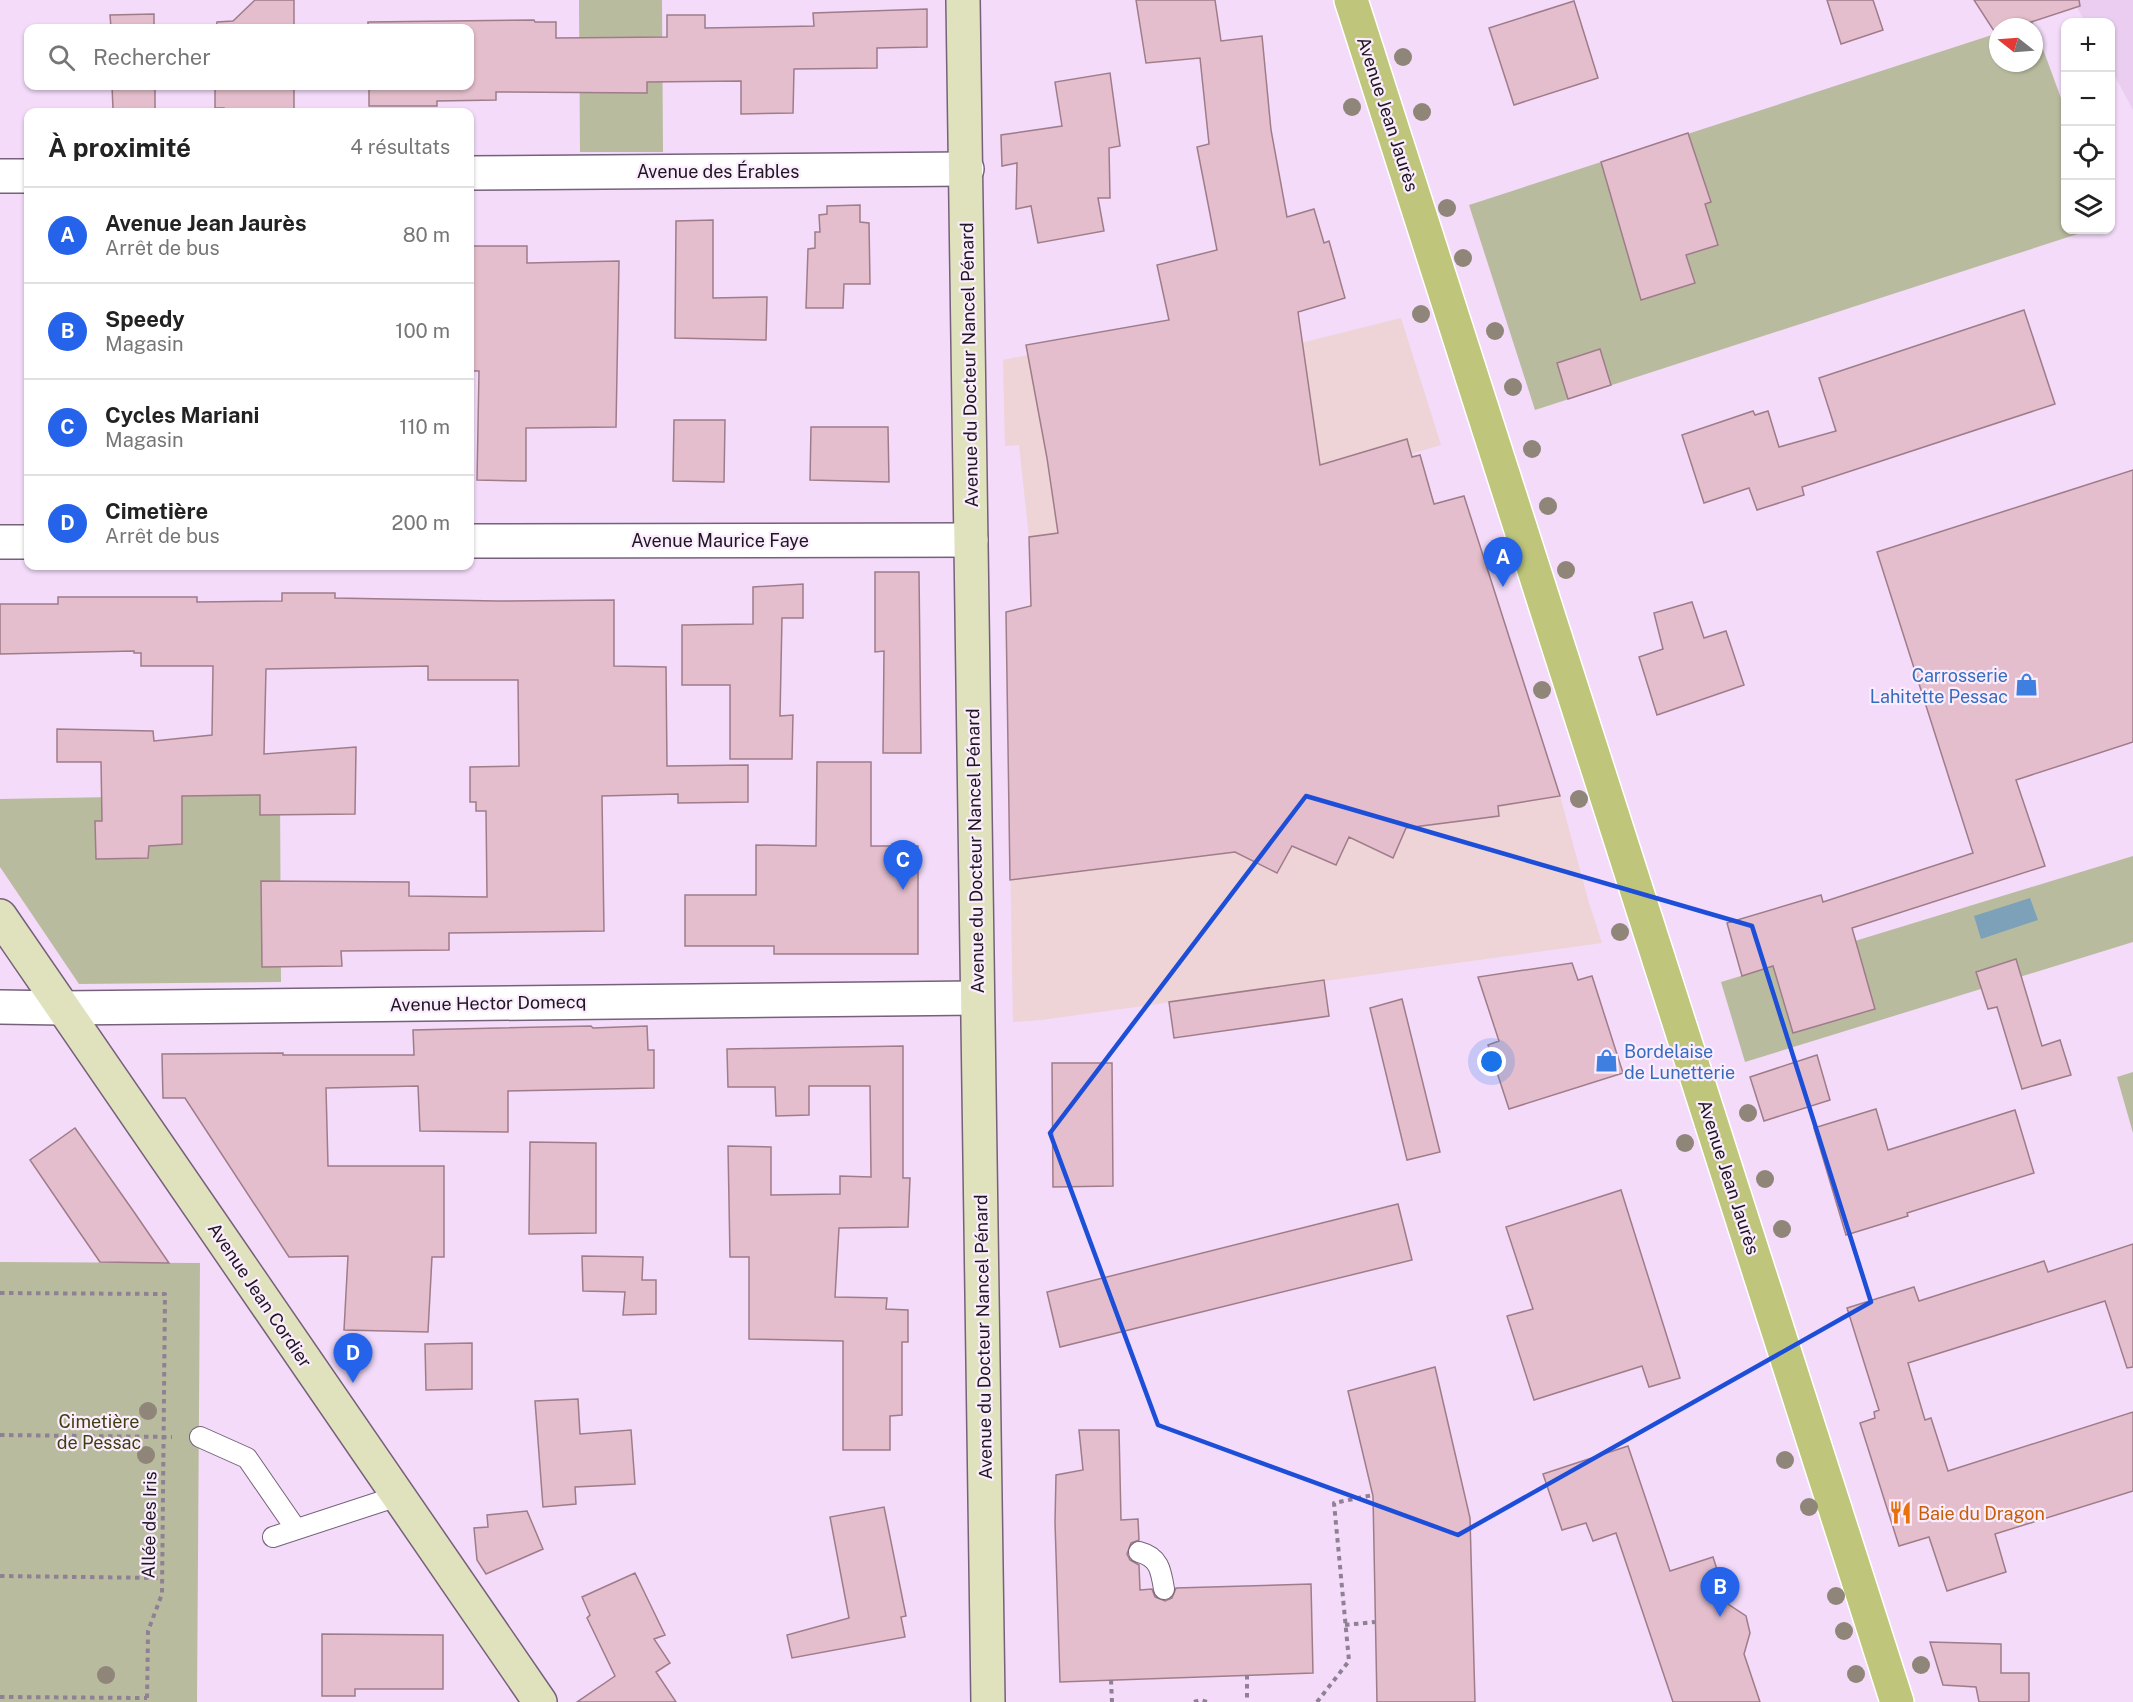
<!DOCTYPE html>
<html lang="fr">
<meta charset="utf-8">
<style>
:root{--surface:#fff;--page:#f2f2f2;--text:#222;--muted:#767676;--line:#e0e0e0;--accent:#2563eb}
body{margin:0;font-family:"Public Sans",sans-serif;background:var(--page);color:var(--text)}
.controls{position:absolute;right:18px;top:18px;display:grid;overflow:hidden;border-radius:12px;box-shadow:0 2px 4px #0004}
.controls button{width:54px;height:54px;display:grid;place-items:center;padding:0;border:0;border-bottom:2px solid var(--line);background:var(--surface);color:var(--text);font:30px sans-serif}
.compass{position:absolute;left:1989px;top:18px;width:54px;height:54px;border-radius:50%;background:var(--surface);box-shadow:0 2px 4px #0004;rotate:287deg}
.you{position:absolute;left:1492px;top:1062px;width:21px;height:21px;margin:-15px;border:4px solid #fff;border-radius:50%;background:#1a73e8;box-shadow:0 0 0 9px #1a73e833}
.badge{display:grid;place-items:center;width:39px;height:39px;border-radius:50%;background:var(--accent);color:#fff;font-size:20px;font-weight:700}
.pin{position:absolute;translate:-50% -50px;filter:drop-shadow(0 2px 3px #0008)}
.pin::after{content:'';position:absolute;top:32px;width:21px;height:18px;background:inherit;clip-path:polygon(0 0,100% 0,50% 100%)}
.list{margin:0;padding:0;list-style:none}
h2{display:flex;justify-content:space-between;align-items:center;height:78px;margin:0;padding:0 24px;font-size:26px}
h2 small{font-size:20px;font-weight:400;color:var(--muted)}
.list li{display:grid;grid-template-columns:39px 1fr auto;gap:18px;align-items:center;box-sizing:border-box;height:96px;padding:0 24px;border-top:2px solid var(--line)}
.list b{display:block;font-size:22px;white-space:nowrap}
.list p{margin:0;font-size:20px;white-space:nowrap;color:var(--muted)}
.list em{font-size:20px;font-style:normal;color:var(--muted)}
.icon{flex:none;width:33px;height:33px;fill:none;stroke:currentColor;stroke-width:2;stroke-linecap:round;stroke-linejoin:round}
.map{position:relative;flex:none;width:2133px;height:1702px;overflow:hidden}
.search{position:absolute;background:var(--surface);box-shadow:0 2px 4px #0004;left:24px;top:24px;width:450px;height:66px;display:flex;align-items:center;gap:15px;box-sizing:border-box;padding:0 21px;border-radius:12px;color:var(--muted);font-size:22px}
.panel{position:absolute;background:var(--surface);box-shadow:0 2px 4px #0004;left:24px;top:108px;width:450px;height:462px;border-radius:12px}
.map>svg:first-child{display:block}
.industrial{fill:#eed3d7}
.built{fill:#eacdf0}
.green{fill:#b9bb9f}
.water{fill:#7ca1b9}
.building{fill:#e4becc;stroke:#9f7c8a;stroke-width:1.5}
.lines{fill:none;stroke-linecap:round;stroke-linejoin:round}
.lane-casing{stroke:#75617a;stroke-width:22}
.street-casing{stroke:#75617a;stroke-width:36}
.secondary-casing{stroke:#75617a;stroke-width:36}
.primary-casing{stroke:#fff;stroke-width:36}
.path{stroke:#908094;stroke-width:4;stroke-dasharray:4.5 4.5;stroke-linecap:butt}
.lane{stroke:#fff;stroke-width:20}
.street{stroke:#fff;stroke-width:33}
.secondary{stroke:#dfe2bd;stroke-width:33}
.primary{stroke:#bfc67b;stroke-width:33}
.tree{fill:#8f8578}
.marked{fill:none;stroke:#1d4ed8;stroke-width:4.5;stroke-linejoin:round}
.labels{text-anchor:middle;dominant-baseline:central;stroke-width:4.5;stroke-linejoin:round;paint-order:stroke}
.street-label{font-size:18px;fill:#1e1620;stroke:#fbecfe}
.shop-label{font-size:18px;fill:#366cbe;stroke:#fbecfe;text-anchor:end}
.park-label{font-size:18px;fill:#3e3f0f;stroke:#fbecfe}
.food-label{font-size:18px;fill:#c56008;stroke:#fbecfe;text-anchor:start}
</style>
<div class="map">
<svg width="2133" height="1702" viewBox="0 0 2133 1702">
<rect width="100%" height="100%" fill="#f3dbf9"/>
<path class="industrial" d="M 1186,317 L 1301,343 L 1401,318 L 1441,445 L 1411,454 L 1412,457 L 1420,455 L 1434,504 L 1464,496 L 1560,796 L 1589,903 L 1602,943 L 1041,1020 L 1013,1022 L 1006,612 L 1031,606 L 1029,537 L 1019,445 L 1005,446 L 1003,360 L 1028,355 L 1027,345 Z"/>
<path class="built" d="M 2073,0 L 2133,0 L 2133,110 L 2111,69 L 2110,22 L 2085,22 Z"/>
<path class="green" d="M 579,0 L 662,0 L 663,152 L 580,152 Z
M 2033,22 L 2065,109 L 2066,230 L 2090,230 L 1535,410 L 1469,205 L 1998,33 L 1998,63 L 2034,63 L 2034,27 L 2016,27 Z
M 280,794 L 281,982 L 79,984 L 0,867 L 0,799 Z
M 2133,856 L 2133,942 L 1745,1062 L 1721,982 Z
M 2133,1072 L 2133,1133 L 2117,1077 Z
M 0,1262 L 200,1263 L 197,1702 L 0,1702 Z"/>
<path class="water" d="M 2030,898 L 2038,920 L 1981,939 L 1974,916 Z"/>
<path class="building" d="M 255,0 L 294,0 L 294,28 L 216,28 L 217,22 L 233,21 Z
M 1136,0 L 1215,0 L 1221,41 L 1262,36 L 1271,130 L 1287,217 L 1314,209 L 1324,243 L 1329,241 L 1345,298 L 1298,312 L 1320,465 L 1407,439 L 1412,457 L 1420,455 L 1434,504 L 1464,496 L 1560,796 L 1498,806 L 1499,816 L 1406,828 L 1393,858 L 1349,837 L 1336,865 L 1292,846 L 1277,873 L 1235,852 L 1010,880 L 1006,612 L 1031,606 L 1029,537 L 1058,533 L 1047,458 L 1026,345 L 1169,320 L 1157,265 L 1217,250 L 1197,147 L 1209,144 L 1200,58 L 1146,63 Z
M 1827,0 L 1873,0 L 1883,30 L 1841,44 Z
M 1974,0 L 2079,0 L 2080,6 L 2016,27 L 1998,27 L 1998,33 L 1996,34 Z
M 1574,1 L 1598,78 L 1514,105 L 1489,28 Z
M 927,9 L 927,47 L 877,48 L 877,68 L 794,69 L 793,113 L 741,114 L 741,81 L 647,82 L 647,93 L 496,92 L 496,100 L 437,101 L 437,106 L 369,106 L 369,86 L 470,86 L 470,28 L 368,28 L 368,22 L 534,20 L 535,22 L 556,22 L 556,38 L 667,37 L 667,15 L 705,15 L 705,28 L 814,26 L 813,13 Z
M 154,14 L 154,28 L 111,28 L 110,15 Z
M 1110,73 L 1120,146 L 1109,148 L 1110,198 L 1098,198 L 1104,231 L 1038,243 L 1031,206 L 1016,209 L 1017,163 L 1002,166 L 1001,135 L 1062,126 L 1055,82 Z
M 112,86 L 155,86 L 155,110 L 113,109 Z
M 215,86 L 294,86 L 294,112 L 224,112 L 224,108 L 215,108 Z
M 1688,133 L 1711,202 L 1705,204 L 1718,245 L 1686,255 L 1695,283 L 1641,300 L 1601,162 Z
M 860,205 L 860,222 L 869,223 L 870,284 L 844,284 L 843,308 L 806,308 L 808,249 L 815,248 L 815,232 L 820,232 L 819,215 L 827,214 L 827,206 Z
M 713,220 L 713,298 L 767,297 L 766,340 L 675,338 L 676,221 Z
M 472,246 L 527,246 L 527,263 L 619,261 L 616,427 L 526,428 L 526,481 L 477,480 L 479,371 L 470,371 L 470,321 L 472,321 Z
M 2024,310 L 2055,404 L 1802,487 L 1804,495 L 1757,510 L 1749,488 L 1704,503 L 1682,435 L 1753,411 L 1755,415 L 1768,411 L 1779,447 L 1836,431 L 1819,378 Z
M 1600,349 L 1611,385 L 1568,399 L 1557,363 Z
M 674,420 L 725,420 L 724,482 L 673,481 Z
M 811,427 L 888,427 L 889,482 L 810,480 Z
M 2133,470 L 2133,742 L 2016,780 L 2045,866 L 1852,928 L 1875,1009 L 1793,1033 L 1773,966 L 1742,976 L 1727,923 L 1821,895 L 1823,902 L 1973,853 L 1877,552 Z
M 875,572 L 919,572 L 921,753 L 883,753 L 884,651 L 875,652 Z
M 803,584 L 803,618 L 782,618 L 780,716 L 793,715 L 792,759 L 730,759 L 730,685 L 682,685 L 682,625 L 753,624 L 753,587 Z
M 282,593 L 335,593 L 335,598 L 497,601 L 614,600 L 614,666 L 666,667 L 667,766 L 748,765 L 748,802 L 678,803 L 678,794 L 602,796 L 604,931 L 449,933 L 449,950 L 341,951 L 342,966 L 262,967 L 261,881 L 409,882 L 409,896 L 487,897 L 486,811 L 476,811 L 476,802 L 470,802 L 470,767 L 519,766 L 518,680 L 428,680 L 428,666 L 266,669 L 264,754 L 356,747 L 355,814 L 260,815 L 260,795 L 182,796 L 182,844 L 149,846 L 148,858 L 96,859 L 95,821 L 102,821 L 101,762 L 57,762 L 57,729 L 153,731 L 154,741 L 212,735 L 213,666 L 141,666 L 141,653 L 134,653 L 134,651 L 0,654 L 0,604 L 58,604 L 58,597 L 197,597 L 197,602 L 282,601 Z
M 1692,602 L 1704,638 L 1726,631 L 1744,685 L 1657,715 L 1639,657 L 1663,649 L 1654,613 Z
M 817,762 L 871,762 L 871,846 L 918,846 L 918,954 L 774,954 L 774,946 L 685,946 L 685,895 L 756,895 L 756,845 L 816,846 Z
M 2016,959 L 2042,1046 L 2060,1040 L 2071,1075 L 2022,1089 L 1997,1007 L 1988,1009 L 1976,972 Z
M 1572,963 L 1578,980 L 1592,976 L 1623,1073 L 1509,1109 L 1488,1045 L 1499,1041 L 1478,977 Z
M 1324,980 L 1329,1016 L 1174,1038 L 1169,1002 Z
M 1402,999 L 1440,1152 L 1407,1160 L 1370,1008 Z
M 591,1026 L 593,1028 L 647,1026 L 648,1050 L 654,1050 L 654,1088 L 508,1091 L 508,1132 L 420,1131 L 418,1086 L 326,1088 L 328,1166 L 444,1166 L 444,1257 L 432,1257 L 428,1332 L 344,1330 L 348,1256 L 289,1257 L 185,1098 L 163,1098 L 162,1054 L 283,1053 L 283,1055 L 414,1055 L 413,1030 Z
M 903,1046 L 903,1178 L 910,1178 L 908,1227 L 839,1228 L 835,1297 L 887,1298 L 886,1309 L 908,1310 L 908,1342 L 902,1342 L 902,1415 L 890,1416 L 890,1450 L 843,1450 L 843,1341 L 749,1339 L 749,1257 L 730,1257 L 728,1146 L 771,1147 L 771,1195 L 840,1194 L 840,1176 L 871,1177 L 870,1086 L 809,1086 L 809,1115 L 776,1116 L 775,1087 L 728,1087 L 727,1049 Z
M 1817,1055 L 1830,1100 L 1764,1121 L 1750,1077 Z
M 1052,1063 L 1112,1063 L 1113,1186 L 1053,1187 Z
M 1876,1109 L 1888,1150 L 2015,1110 L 2034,1173 L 1907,1213 L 1908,1216 L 1846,1235 L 1814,1128 Z
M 75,1128 L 134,1212 L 169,1263 L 100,1262 L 69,1217 L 30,1160 Z
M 530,1142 L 596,1143 L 596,1233 L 529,1234 Z
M 1621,1190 L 1680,1378 L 1649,1387 L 1642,1366 L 1534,1400 L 1507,1316 L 1533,1309 L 1506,1227 Z
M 1398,1204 L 1412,1260 L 1060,1347 L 1047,1292 Z
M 2133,1244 L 2133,1367 L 2127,1368 L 2105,1301 L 1908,1363 L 1925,1420 L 1931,1418 L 1948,1471 L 2133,1412 L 2133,1491 L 1995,1534 L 2006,1572 L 1947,1591 L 1929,1537 L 1899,1546 L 1860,1423 L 1875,1418 L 1874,1412 L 1879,1410 L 1847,1308 L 1914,1287 L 1919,1301 L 2044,1261 L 2048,1272 Z
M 582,1256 L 643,1257 L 642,1280 L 656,1280 L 656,1314 L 623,1315 L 625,1292 L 583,1291 Z
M 472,1343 L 472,1389 L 426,1390 L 425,1344 Z
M 1435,1367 L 1470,1518 L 1475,1702 L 1377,1702 L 1373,1496 L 1348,1391 Z
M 578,1399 L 580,1434 L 631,1430 L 635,1484 L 575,1487 L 576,1504 L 543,1507 L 535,1401 Z
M 1079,1430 L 1119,1430 L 1121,1520 L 1138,1519 L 1139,1540 L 1131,1543 L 1127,1554 L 1130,1560 L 1139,1565 L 1140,1590 L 1152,1589 L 1155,1597 L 1165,1601 L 1172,1598 L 1176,1588 L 1311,1584 L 1313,1673 L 1060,1682 L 1055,1522 L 1056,1475 L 1083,1470 Z
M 1628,1446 L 1670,1571 L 1713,1557 L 1728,1604 L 1746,1616 L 1750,1633 L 1744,1654 L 1760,1702 L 1673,1702 L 1616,1533 L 1593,1541 L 1586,1523 L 1562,1530 L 1543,1474 Z
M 884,1507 L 906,1616 L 901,1617 L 905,1637 L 792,1658 L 787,1635 L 849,1618 L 830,1517 Z
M 527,1511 L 543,1549 L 486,1574 L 477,1560 L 474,1528 L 488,1527 L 487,1515 Z
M 635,1573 L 665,1635 L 654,1639 L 670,1663 L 656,1672 L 676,1702 L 577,1702 L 615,1676 L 587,1618 L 590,1615 L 582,1597 Z
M 322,1634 L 443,1635 L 443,1689 L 355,1689 L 355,1696 L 322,1696 Z
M 1930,1642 L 2001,1644 L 2001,1673 L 2029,1673 L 2029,1702 L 1979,1702 L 1976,1687 L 1943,1685 Z"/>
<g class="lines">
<defs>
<path id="lane" d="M 200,1437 L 247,1458 L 296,1529
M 273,1537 L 398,1496
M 1139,1552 C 1159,1557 1161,1570 1164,1589"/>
<path id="street" d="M 470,173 L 967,169
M 0,176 L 28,176
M 470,541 L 971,540
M 0,542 L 28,542
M 0,1007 L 62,1008 L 977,998"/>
<path id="secondary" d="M 963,0 L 988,1702
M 0,916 L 540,1702"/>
<path id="primary" d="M 1351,0 C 1532,568 1715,1135 1897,1702"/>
</defs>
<use href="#lane" class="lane-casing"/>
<use href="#street" class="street-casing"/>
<use href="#secondary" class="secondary-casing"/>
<use href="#primary" class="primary-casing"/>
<path class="path" d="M 0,1293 L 165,1294 L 162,1594 L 148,1631 L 147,1702
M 0,1435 L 172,1437
M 0,1576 L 162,1578
M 1345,1625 L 1375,1622
M 1247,1675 L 1247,1702
M 1111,1680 L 1112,1702
M 0,1697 L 147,1698
M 1194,1702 L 1200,1700 L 1207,1702
M 1317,1702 L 1349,1661 L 1334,1503 L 1373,1495"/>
<use href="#lane" class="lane"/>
<use href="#street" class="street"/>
<use href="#secondary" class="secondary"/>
<use href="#primary" class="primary"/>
</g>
<g class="tree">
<circle cx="1403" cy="57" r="9"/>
<circle cx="1352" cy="107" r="9"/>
<circle cx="1422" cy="112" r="9"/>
<circle cx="1447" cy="208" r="9"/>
<circle cx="1463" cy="258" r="9"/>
<circle cx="1421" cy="314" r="9"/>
<circle cx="1495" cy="331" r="9"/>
<circle cx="1513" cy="387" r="9"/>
<circle cx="1532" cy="449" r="9"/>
<circle cx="1548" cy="506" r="9"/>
<circle cx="1566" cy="570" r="9"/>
<circle cx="1542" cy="690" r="9"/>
<circle cx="1579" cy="799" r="9"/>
<circle cx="1620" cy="932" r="9"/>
<circle cx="1748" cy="1113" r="9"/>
<circle cx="1685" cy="1143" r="9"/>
<circle cx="1765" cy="1179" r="9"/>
<circle cx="1782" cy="1229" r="9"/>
<circle cx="148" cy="1411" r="9"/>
<circle cx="146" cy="1455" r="9"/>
<circle cx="1785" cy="1460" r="9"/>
<circle cx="1809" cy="1507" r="9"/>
<circle cx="1836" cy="1596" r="9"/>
<circle cx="1844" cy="1631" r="9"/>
<circle cx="1921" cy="1665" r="9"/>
<circle cx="1856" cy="1674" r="9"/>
<circle cx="106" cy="1675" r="9"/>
</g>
<path class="marked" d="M 1306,796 L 1752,926 L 1871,1302 L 1458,1535 L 1158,1425 L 1050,1133 Z"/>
<defs>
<symbol id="shop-bare" viewBox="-9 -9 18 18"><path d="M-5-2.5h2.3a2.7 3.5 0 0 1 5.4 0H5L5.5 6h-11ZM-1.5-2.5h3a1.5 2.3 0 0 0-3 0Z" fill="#3f7fe0" stroke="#fbecfe" stroke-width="2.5" paint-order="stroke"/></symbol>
<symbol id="restaurant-bare" viewBox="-9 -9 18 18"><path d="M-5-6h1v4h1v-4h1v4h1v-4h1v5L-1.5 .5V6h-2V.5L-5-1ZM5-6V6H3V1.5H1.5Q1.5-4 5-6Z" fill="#e8710a" stroke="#fbecfe" stroke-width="2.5" paint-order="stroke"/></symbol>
</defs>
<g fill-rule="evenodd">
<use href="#shop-bare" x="2010" y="668" width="33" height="33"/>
<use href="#shop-bare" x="1590" y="1044" width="33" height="33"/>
<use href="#restaurant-bare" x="1884" y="1496" width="33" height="33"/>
</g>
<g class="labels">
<g class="street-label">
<text transform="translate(1388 114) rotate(72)">Avenue Jean Jaurès</text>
<text x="718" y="171">Avenue des Érables</text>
<text transform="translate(969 365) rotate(-91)">Avenue du Docteur Nancel Pénard</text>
<text x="720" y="540">Avenue Maurice Faye</text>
<text transform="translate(975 851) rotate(-91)">Avenue du Docteur Nancel Pénard</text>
<text transform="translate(488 1003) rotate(-1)">Avenue Hector Domecq</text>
<text transform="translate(1729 1177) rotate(72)">Avenue Jean Jaurès</text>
<text transform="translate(260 1295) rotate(56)">Avenue Jean Cordier</text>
<text transform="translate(983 1337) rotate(-91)">Avenue du Docteur Nancel Pénard</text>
<text transform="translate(149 1525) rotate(-89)">Allée des Iris</text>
</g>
<g class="shop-label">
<text x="2008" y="675">Carrosserie<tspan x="2008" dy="21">Lahitette Pessac</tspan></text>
<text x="1624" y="1051" text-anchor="start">Bordelaise<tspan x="1624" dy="21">de Lunetterie</tspan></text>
</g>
<g class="park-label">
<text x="99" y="1421">Cimetière<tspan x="99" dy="21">de Pessac</tspan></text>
</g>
<g class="food-label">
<text x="1918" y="1513">Baie du Dragon</text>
</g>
</g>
</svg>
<div class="controls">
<button>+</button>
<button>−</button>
<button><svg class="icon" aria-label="locate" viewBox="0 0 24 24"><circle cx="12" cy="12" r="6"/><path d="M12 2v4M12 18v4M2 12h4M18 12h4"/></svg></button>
<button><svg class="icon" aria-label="layers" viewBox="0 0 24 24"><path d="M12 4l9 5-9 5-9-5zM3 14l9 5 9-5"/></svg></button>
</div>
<svg class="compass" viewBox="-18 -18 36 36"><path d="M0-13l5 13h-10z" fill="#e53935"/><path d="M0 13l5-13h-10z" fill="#767676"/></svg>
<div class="you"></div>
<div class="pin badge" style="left:1503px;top:587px">A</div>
<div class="pin badge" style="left:1720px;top:1617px">B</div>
<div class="pin badge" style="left:903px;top:890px">C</div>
<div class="pin badge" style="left:353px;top:1383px">D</div>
<div class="search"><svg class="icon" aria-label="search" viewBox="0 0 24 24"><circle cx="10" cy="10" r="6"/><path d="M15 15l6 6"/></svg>Rechercher</div>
<section class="panel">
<h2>À proximité<small>4 résultats</small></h2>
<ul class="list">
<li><span class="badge">A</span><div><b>Avenue Jean Jaurès</b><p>Arrêt de bus</p></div><em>80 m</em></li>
<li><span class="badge">B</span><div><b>Speedy</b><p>Magasin</p></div><em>100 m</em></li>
<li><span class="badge">C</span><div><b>Cycles Mariani</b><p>Magasin</p></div><em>110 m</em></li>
<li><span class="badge">D</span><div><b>Cimetière</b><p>Arrêt de bus</p></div><em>200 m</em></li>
</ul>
</section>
</div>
